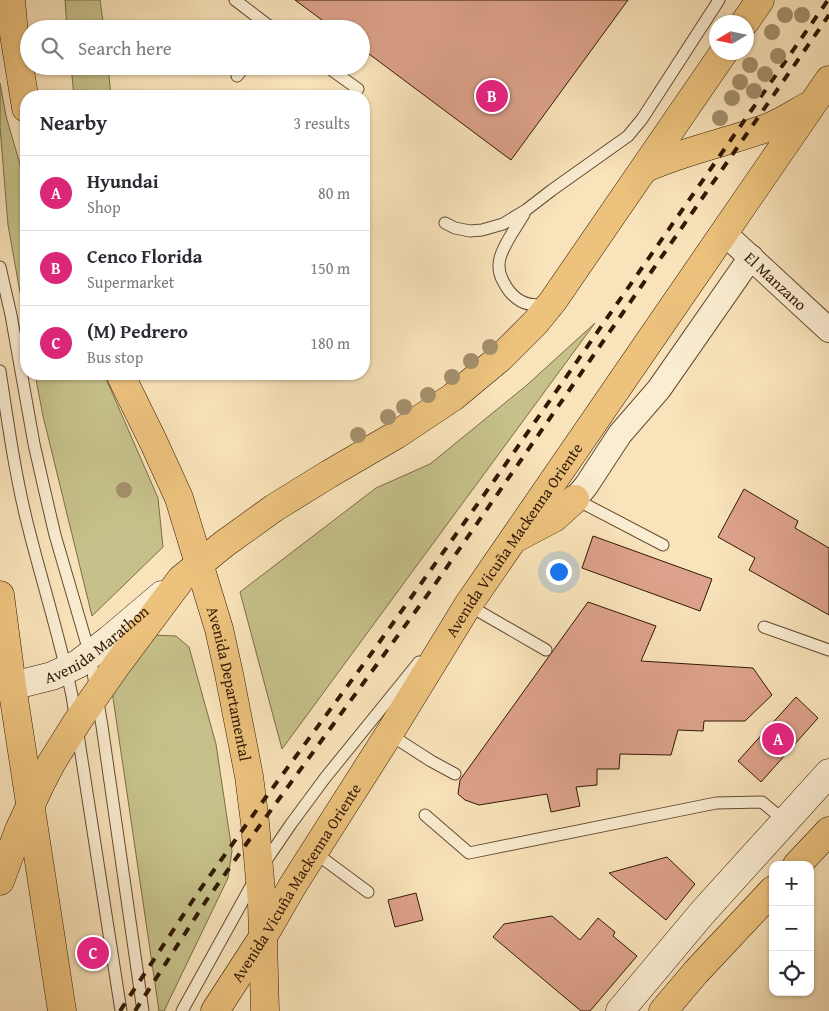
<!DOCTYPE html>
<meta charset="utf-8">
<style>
:root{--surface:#fff;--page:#f7f7f7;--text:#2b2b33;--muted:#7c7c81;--line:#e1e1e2;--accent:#db2777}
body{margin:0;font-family:"Gentium Book Plus",serif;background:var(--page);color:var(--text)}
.controls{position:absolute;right:15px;bottom:15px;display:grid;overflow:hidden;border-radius:10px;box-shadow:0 1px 4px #0004}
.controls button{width:45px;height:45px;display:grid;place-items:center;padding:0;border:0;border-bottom:1px solid var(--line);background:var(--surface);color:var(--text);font:25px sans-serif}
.compass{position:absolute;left:709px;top:15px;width:45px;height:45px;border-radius:50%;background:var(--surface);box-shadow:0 1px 4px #0004;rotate:260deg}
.you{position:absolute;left:558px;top:571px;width:18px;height:18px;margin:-12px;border:4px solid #fff;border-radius:50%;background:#1a73e8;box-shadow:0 0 0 8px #1a73e833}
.badge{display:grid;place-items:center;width:32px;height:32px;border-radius:50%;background:var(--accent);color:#fff;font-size:16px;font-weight:700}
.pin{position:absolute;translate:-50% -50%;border:2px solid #fff;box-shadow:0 1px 5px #0006}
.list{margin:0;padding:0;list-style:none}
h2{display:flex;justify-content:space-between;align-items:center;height:65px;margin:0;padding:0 20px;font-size:21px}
h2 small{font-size:16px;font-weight:400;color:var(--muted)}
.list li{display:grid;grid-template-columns:32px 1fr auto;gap:15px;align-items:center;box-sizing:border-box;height:75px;padding:0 20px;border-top:1px solid var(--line)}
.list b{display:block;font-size:19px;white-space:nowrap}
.list p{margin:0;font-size:16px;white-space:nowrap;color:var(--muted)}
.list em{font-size:16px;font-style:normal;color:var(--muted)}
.icon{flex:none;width:28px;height:28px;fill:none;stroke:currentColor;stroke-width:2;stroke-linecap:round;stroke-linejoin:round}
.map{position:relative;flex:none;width:829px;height:1011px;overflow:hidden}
.search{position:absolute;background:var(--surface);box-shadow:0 1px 4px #0004;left:20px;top:20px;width:350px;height:55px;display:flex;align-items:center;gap:12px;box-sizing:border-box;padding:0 18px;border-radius:28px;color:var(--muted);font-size:19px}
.panel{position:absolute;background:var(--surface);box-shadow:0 1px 4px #0004;left:20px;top:90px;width:350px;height:290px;border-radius:20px}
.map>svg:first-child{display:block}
.green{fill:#c6c18a;stroke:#7c6c47}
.building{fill:#dda28b;stroke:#321804}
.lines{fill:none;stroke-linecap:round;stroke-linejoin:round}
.lane-casing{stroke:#644b32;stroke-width:13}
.street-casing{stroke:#644b32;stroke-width:26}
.secondary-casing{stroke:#321804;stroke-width:29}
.primary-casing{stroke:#321804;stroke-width:29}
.lane{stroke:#fbedd2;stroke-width:11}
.street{stroke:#fbedd2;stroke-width:24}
.secondary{stroke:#fbedd2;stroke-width:28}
.primary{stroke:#ecc27d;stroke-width:28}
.rail{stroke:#321804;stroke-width:4;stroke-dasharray:9 9;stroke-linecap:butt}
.tree{fill:#a48f6c}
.labels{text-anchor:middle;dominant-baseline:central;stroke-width:4.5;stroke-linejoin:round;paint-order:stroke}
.street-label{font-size:16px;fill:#321804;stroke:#fbedd2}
</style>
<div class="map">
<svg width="829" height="1011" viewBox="0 0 829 1011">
<rect width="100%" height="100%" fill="#f9e3ba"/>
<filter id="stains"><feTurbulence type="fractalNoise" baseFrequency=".004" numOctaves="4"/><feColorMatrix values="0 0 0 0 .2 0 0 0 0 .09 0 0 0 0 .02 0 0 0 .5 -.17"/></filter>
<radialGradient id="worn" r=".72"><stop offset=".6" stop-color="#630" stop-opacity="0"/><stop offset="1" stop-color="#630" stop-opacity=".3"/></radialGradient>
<path class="green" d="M 65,0 L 100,0 L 104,29 L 67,29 Z
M 71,66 L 108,66 L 111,96 L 74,96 Z
M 0,83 L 6,116 L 26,185 L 26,326 L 8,225 L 0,127 Z
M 595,323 L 282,749 L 240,592 L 376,488 L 430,464 L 527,385 Z
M 35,374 L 104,374 L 158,498 L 163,547 L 92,616 L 43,416 Z
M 151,635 L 176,636 L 189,647 L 216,744 L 232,851 L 228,878 L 164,1011 L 159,1011 L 112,691 Z"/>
<path class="building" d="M 295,0 L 628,0 L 511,160 L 361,48 L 361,29 L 334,29 Z
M 744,489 L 798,521 L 795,528 L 829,548 L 829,615 L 749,570 L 755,558 L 718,537 Z
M 593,536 L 712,579 L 700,611 L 582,568 Z
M 588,602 L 656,626 L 641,661 L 753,668 L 772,695 L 745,721 L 704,721 L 703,731 L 678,730 L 671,755 L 620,754 L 619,769 L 597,769 L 597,785 L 576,787 L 580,806 L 551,812 L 547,794 L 479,805 L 465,800 L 458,794 L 460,780 Z
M 796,697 L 818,718 L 761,782 L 738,761 Z
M 667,857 L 695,884 L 666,920 L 609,873 Z
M 416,893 L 423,920 L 395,927 L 388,900 Z
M 552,916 L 580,940 L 598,918 L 615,932 L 613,936 L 637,956 L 590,1011 L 581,1011 L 493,937 L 504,924 Z"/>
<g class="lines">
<defs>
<path id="lane" d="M 235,0 L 273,29
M 326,66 L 358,89
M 237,76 L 245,66
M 524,214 C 516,228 504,243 500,258 C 498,266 499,274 503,281 C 512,299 526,309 547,303
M 445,223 L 455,228 L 470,231 L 482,230 L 503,224 L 526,210 L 552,190 L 628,136 L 642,119 L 719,0
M 0,267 L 11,315 L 34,444 L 44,488 L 55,535 L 90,655 L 102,726 L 143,1011
M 0,371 C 8,423 15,475 28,526 C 42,582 60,638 72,696 L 121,1011
M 575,499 L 663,545
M 467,606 L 468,605 L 546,650
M 764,627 L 829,650
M 389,734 L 431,761 L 455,774
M 425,815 L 469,853 L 716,803 L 762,802 L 785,821
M 314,852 L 368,892
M 263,865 L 291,824 L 325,778 L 419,662
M 182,1011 L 255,879"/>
<g id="street">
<path id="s1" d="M 723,232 L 829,330"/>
<path d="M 575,499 L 586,486 L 620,434 L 659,389 L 751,257"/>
</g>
<g id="secondary">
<path id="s2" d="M 0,687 L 12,686 L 52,676 L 78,664 L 110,639 L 162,595"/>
<path d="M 620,1011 L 703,912 L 829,773"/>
</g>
<g id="primary">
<path d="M 11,0 L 14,34 L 26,108"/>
<path d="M 745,22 L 760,0"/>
<path d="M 646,168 C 684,151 724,143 764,129 C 779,124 794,114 808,106"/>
<path id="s3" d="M 120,374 L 153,441 L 179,498 L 219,629 L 229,674 L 249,776 L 255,823 L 262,903 L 265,1011"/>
<path d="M 516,538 L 554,518 L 575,499"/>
<path d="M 0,595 L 12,686 L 62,1011"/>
<path d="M 797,865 L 829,831"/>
<path d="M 0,881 L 19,830 L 41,783 L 52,762 L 77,722 L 116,666 L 181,579 L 224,544 L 274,508 L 329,474 L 396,435 L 453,397 L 500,358 L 536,322 L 553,301 L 724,52"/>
<path id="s4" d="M 215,1011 L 263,937 L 293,885 L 389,734 L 468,605 L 829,80"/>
<path d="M 663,1011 L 696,972 L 773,890"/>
</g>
</defs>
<use href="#lane" class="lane-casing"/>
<use href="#street" class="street-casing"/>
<use href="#secondary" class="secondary-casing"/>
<use href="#primary" class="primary-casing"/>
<use href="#lane" class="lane"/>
<use href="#street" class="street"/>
<use href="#secondary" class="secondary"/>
<use href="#primary" class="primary"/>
<path class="rail" d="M 120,1011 L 199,891 L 266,797 L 371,654 L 496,478 L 828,0
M 135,1011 L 206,901 L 247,843 L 431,590 L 829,15"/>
</g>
<g class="tree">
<circle cx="785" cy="15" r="8"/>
<circle cx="802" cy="15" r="8"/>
<circle cx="772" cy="32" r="8"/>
<circle cx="778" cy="56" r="8"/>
<circle cx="750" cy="65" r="8"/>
<circle cx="765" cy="74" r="8"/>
<circle cx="740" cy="82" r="8"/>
<circle cx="754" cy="91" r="8"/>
<circle cx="732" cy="98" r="8"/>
<circle cx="720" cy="118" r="8"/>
<circle cx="490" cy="347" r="8"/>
<circle cx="471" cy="361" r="8"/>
<circle cx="452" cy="377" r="8"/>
<circle cx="428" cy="395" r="8"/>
<circle cx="404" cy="407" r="8"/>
<circle cx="388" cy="417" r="8"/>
<circle cx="358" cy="435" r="8"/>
<circle cx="124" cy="490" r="8"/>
</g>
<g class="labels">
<g class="street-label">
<text stroke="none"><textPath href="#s1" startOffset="72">El Manzano</textPath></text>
<text stroke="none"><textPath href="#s4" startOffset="558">Avenida Vicuña Mackenna Oriente</textPath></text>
<text stroke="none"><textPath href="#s2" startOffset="108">Avenida Marathon</textPath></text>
<text stroke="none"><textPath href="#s3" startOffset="330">Avenida Departamental</textPath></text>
<text stroke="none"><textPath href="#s4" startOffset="152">Avenida Vicuña Mackenna Oriente</textPath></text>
</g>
</g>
<rect width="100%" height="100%" filter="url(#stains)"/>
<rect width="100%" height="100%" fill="url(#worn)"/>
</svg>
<div class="controls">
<button>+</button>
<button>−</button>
<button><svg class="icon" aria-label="locate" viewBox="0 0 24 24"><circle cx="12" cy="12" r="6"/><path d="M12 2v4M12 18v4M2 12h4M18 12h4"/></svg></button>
</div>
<svg class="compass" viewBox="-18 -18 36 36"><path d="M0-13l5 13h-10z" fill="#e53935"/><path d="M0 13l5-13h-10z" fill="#7c7c81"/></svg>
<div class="you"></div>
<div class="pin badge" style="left:778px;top:739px">A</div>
<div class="pin badge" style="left:492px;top:96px">B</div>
<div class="pin badge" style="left:93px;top:953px">C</div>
<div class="search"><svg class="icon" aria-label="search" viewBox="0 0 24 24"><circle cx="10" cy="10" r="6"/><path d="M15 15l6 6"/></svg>Search here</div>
<section class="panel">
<h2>Nearby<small>3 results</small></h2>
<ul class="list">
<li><span class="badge">A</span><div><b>Hyundai</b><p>Shop</p></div><em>80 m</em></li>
<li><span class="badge">B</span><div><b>Cenco Florida</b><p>Supermarket</p></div><em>150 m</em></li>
<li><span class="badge">C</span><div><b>(M) Pedrero</b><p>Bus stop</p></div><em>180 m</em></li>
</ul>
</section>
</div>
